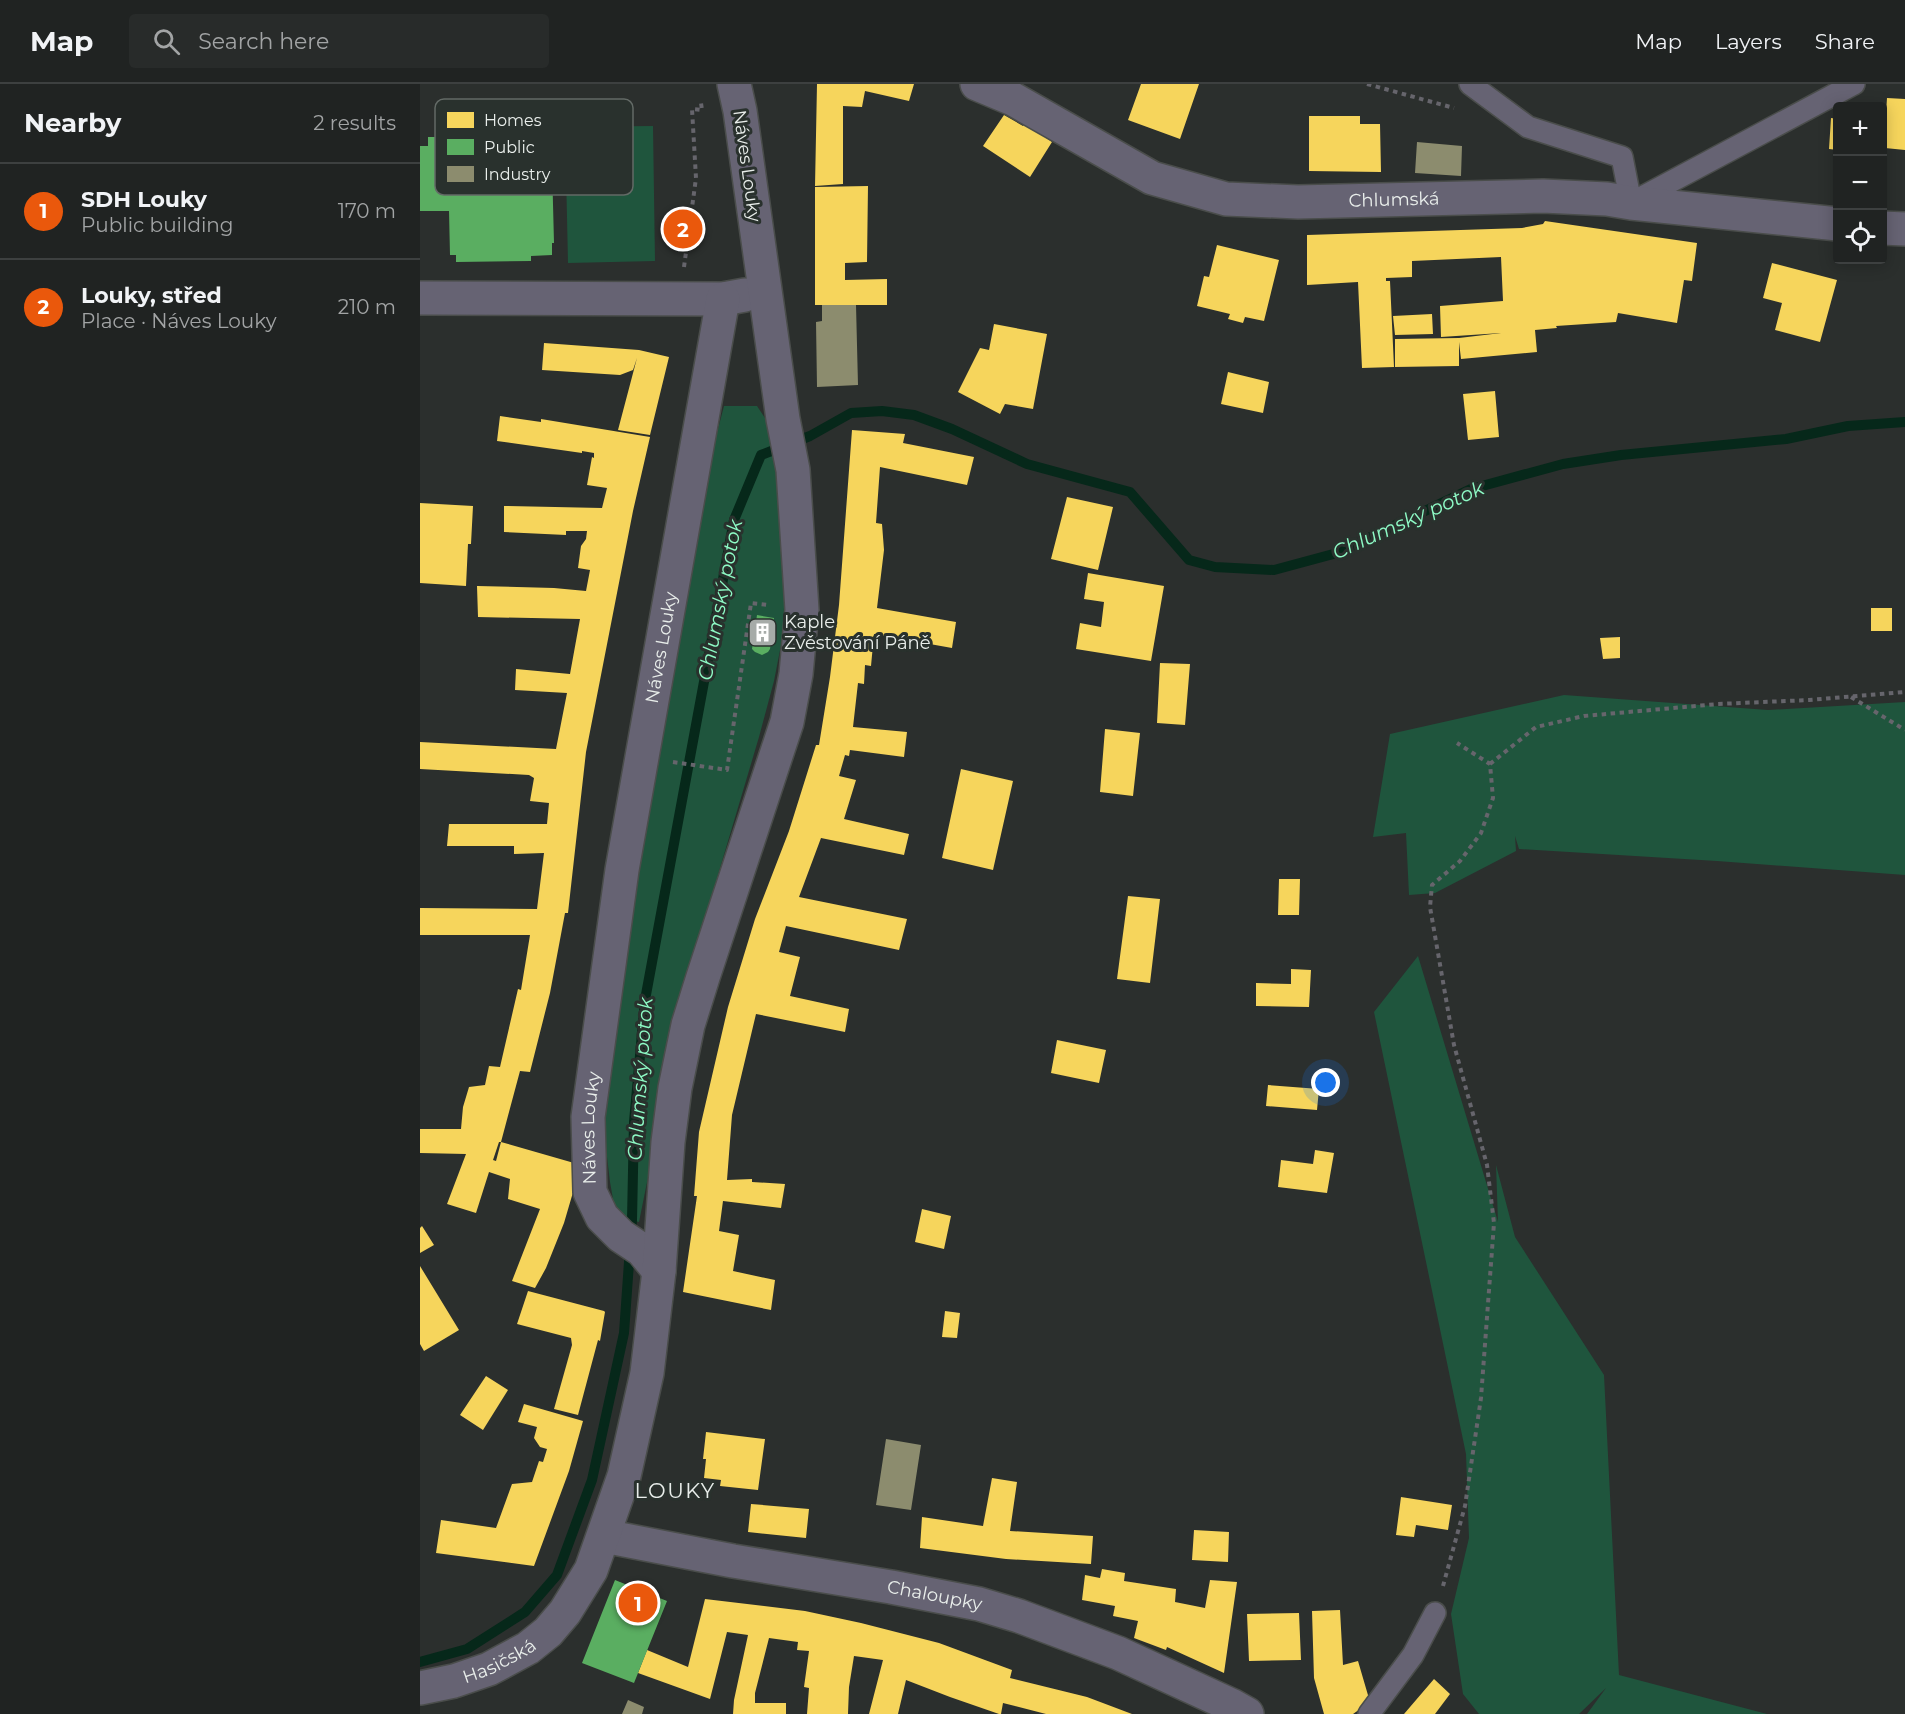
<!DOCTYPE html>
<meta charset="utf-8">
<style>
:root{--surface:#202322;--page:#282b2a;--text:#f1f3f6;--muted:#a2a4a5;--line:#3d4040;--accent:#ea580c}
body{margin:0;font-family:Montserrat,sans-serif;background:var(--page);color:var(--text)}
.controls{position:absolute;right:18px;top:18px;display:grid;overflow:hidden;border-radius:6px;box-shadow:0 3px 15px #0003}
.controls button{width:54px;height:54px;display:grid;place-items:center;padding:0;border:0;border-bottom:2px solid var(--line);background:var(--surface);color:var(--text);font:30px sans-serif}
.you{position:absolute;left:906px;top:999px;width:21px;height:21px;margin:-15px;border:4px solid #fff;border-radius:50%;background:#1a73e8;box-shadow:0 0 0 9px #1a73e833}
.badge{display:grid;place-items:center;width:39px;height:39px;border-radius:50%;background:var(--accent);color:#fff;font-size:20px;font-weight:700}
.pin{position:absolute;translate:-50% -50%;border:3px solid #fff;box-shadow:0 2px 6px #0006}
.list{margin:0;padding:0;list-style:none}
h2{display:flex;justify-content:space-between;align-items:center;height:78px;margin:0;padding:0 24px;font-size:26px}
h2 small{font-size:20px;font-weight:400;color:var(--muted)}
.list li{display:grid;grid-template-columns:39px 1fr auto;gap:18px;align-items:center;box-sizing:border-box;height:96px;padding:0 24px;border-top:2px solid var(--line)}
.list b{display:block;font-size:22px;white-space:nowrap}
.list p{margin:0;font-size:20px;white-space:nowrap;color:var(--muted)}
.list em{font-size:20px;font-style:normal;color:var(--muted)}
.icon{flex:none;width:33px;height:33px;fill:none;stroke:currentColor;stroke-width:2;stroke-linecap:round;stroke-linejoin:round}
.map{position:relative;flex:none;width:1485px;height:1630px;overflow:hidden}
header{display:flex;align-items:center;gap:36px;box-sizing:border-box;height:84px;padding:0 30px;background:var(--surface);border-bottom:2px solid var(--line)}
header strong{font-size:28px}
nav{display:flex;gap:33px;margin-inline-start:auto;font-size:21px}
.search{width:420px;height:54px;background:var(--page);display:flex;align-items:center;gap:15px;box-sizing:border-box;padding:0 21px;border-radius:6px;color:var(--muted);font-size:22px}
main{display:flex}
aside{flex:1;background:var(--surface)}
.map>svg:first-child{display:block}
.green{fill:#1f553d}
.homes{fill:#f6d55c}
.public{fill:#5aae61}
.industry{fill:#8c8c6e}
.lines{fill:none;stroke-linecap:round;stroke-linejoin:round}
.stream{stroke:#06281a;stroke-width:10}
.service-casing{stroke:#4a4d4b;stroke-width:24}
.minor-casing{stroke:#4a4d4b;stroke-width:36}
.path{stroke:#66656c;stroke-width:4;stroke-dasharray:4.5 4.5;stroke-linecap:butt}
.service{stroke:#666373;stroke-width:21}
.minor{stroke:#666373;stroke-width:33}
.labels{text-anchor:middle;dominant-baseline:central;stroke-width:6;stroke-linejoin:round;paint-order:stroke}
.street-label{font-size:18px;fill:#e9eeeb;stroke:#29312d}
.poi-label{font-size:18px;fill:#e9eeeb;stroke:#29312d;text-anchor:start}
.water-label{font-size:20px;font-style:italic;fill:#8efbc6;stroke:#29312d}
.quarter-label{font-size:21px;letter-spacing:1.5px;fill:#e9eeeb;stroke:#29312d}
.key{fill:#29312d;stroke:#636a66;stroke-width:1.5}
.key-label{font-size:16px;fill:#e9eeeb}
</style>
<header>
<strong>Map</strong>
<div class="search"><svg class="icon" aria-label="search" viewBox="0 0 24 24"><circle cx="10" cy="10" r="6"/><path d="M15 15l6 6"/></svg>Search here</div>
<nav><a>Map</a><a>Layers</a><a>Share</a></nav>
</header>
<main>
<aside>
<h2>Nearby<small>2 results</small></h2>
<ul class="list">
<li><span class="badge">1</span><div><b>SDH Louky</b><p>Public building</p></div><em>170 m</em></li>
<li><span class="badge">2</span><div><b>Louky, střed</b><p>Place · Náves Louky</p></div><em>210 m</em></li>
</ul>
</aside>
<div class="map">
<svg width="1485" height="1630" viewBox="0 0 1485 1630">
<rect width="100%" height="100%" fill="#2b2f2d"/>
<path class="green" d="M 233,42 L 235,177 L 148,179 L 145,43 Z
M 304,322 L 337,322 L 347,337 L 358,394 L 365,496 L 363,551 L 354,597 L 339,653 L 270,885 L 219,1138 L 196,1132 L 190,1098 L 181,1023 L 193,918 L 286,391 Z
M 1144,611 L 1348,626 L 1485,618 L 1485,791 L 1297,777 L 1099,765 L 1095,752 L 1096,767 L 1015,809 L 989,811 L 986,749 L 953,753 L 970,650 Z
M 998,872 L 1078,1138 L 1076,1081 L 1095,1153 L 1184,1291 L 1199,1591 L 1347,1630 L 1167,1630 L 1186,1604 L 1159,1630 L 1059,1630 L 1043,1610 L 1031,1530 L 1049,1454 L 1046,1370 L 954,928 Z"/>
<path class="homes" d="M 397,0 L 494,0 L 489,17 L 445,7 L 442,23 L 423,22 L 423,100 L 395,102 Z
M 721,0 L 779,0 L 760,55 L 708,36 Z
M 1467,14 L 1485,15 L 1485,66 L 1465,64 L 1464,70 L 1462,29 L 1466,30 Z
M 584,31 L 603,42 L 605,39 L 632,58 L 610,93 L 563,62 Z
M 889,32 L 940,32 L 940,40 L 960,40 L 961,88 L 889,87 Z
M 1411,34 L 1418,35 L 1418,66 L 1409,65 Z
M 448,102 L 447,178 L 425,179 L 425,196 L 467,195 L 467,221 L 395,221 L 395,103 Z
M 262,130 L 269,131 L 264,160 L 258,159 Z
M 1125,137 L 1277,159 L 1272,197 L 1264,196 L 1257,239 L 1198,229 L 1196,238 L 1136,242 L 1137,244 L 1115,246 L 1117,268 L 1041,275 L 1039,258 L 1039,282 L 975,283 L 975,255 L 1039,254 L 1081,249 L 1021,253 L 1020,222 L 1083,217 L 1081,173 L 992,177 L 992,193 L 966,194 L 966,197 L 970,197 L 974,283 L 942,284 L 938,198 L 887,201 L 887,151 L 1102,144 L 1123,140 Z
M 797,161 L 859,176 L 844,237 L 825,233 L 823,239 L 808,235 L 810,230 L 777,222 L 784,192 L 789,193 Z
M 1352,179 L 1417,196 L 1400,258 L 1355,246 L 1362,219 L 1343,214 Z
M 1012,230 L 1013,250 L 975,251 L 973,232 Z
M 574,240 L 627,250 L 613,325 L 585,320 L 580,330 L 538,308 L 560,264 L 569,266 Z
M 124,259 L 219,266 L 249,273 L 230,351 L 198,346 L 217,274 L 213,286 L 200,291 L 122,286 Z
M 808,288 L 849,298 L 843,329 L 801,320 Z
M 1075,307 L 1079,353 L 1048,356 L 1043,310 Z
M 80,332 L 121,338 L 121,335 L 230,353 L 213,427 L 166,668 L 148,829 L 145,829 L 130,909 L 110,988 L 100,987 L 81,1058 L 79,1058 L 73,1076 L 76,1077 L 81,1058 L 161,1081 L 144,1139 L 126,1184 L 115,1204 L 92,1197 L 120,1125 L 88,1115 L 90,1095 L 69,1088 L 56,1129 L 27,1120 L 46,1070 L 0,1069 L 0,1045 L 41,1045 L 43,1023 L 49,1003 L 65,1001 L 69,982 L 80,983 L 98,905 L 101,906 L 110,851 L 0,851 L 0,824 L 117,825 L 124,769 L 94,770 L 94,762 L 27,762 L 29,740 L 127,740 L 129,719 L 110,717 L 114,694 L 109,691 L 0,685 L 0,658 L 136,665 L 147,609 L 95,606 L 96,585 L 150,590 L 160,535 L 58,533 L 57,502 L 134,504 L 166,507 L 170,486 L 158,484 L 161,462 L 166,455 L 167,447 L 146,447 L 146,451 L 84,448 L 84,422 L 182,424 L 187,404 L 167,401 L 172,373 L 174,374 L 174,369 L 162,367 L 162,369 L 77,357 Z
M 432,346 L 485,350 L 483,359 L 554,373 L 547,401 L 460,383 L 456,439 L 462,440 L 464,466 L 457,524 L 536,538 L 532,564 L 454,550 L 451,582 L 445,581 L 444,600 L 438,599 L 433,643 L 487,648 L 484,673 L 430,666 L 429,672 L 425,671 L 419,692 L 436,696 L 424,735 L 489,750 L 484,771 L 401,754 L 379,813 L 487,835 L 479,866 L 366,842 L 359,868 L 380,873 L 370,912 L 429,925 L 425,948 L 336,930 L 312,1031 L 307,1096 L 332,1095 L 332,1098 L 365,1100 L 361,1124 L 303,1117 L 299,1147 L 319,1151 L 313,1187 L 355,1196 L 351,1226 L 263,1208 L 277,1112 L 274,1112 L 279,1048 L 308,923 L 335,835 L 369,747 L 396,661 L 399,661 L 410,593 L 419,521 Z
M 647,413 L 693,423 L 678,486 L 631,475 Z
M 0,419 L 53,422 L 51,460 L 48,460 L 46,502 L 0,499 Z
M 668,489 L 744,502 L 731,577 L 656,565 L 660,539 L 681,543 L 684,518 L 664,515 Z
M 1451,524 L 1472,524 L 1472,547 L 1451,547 Z
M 1200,553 L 1200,574 L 1183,575 L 1180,554 Z
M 740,579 L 770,580 L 765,641 L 737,639 Z
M 685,645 L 720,649 L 713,712 L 680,708 Z
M 541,685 L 593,697 L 573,786 L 522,774 Z
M 859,795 L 880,795 L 879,831 L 858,831 Z
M 708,812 L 740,815 L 730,899 L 697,895 Z
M 871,885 L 891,886 L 889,923 L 836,922 L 836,899 L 871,900 Z
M 637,956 L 686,966 L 679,999 L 631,989 Z
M 848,1001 L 899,1005 L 897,1026 L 846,1022 Z
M 895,1066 L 914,1069 L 907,1109 L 858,1103 L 861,1076 L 893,1080 Z
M 502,1125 L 531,1132 L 524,1165 L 495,1158 Z
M 2,1142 L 14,1161 L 0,1169 L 0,1144 Z
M 0,1182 L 39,1246 L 4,1267 L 0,1260 Z
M 108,1207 L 184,1227 L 185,1228 L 180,1257 L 178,1256 L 158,1331 L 134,1325 L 152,1261 L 151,1254 L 97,1240 Z
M 525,1227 L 540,1229 L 537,1254 L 522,1253 Z
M 66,1292 L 88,1306 L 63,1346 L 40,1331 Z
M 104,1320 L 163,1337 L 149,1387 L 114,1482 L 16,1469 L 21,1436 L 76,1444 L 92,1400 L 112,1398 L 119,1377 L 123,1378 L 127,1365 L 120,1363 L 114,1354 L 117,1343 L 98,1338 Z
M 286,1348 L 345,1355 L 338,1406 L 300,1402 L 301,1396 L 284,1394 L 286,1375 L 283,1375 Z
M 572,1394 L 597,1398 L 590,1447 L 673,1452 L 671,1480 L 586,1475 L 500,1464 L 502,1433 L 563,1442 Z
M 981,1413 L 1032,1421 L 1028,1446 L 996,1441 L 994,1453 L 976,1451 Z
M 331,1420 L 389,1425 L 386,1454 L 328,1448 Z
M 774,1446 L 809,1448 L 808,1478 L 772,1476 Z
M 682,1485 L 705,1489 L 704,1497 L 756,1505 L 755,1518 L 785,1524 L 790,1496 L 817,1498 L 804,1589 L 747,1563 L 746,1566 L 714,1554 L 718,1537 L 693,1532 L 695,1522 L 662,1516 L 665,1491 L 680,1494 Z
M 285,1515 L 385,1527 L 441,1539 L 519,1559 L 592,1586 L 590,1594 L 667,1613 L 712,1630 L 626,1630 L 583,1619 L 581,1630 L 579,1630 L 530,1613 L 486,1596 L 478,1630 L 449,1630 L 463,1576 L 434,1572 L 429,1603 L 428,1630 L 387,1630 L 389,1604 L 384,1603 L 389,1567 L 377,1566 L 378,1558 L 349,1554 L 335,1609 L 335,1619 L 366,1619 L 366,1630 L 313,1630 L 314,1616 L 328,1551 L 307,1548 L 290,1615 L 218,1589 L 227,1566 L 268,1583 Z
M 920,1526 L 923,1581 L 938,1577 L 950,1618 L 933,1630 L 904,1630 L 894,1594 L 892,1527 Z
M 879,1529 L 881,1576 L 829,1577 L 827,1530 Z
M 1014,1595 L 1030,1610 L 1015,1630 L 984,1630 Z"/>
<path class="public" d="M 20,45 L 85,45 L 85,47 L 129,46 L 129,81 L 132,81 L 134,159 L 132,159 L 132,171 L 111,172 L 111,177 L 36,178 L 36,171 L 30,171 L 29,127 L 0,127 L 0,62 L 8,62 L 8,53 L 20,53 Z
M 337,531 L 354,534 L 350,565 L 348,568 L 342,571 L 335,568 L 332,565 Z
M 195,1496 L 247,1517 L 214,1599 L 162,1579 Z"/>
<path class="industry" d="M 997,58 L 1042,62 L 1041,92 L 995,89 Z
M 402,221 L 436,221 L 438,301 L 397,303 L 396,238 L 402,237 Z
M 466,1355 L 501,1361 L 491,1426 L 456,1421 Z
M 208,1616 L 224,1623 L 222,1630 L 202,1630 Z"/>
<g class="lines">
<path class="stream" d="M 0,1578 L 47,1565 L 105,1528 L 137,1491 L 172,1396 L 204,1249 L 212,1136 L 214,1038 L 225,916 L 314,436 L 341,371 L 390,352 L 431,329 L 462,327 L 494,331 L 532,345 L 607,380 L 710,408 L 769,476 L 795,483 L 854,486 L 917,469 L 1051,405 L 1143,380 L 1201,371 L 1366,355 L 1428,342 L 1485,338"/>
<defs>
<path id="service" d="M 1050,0 L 1108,43 L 1202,73 L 1211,119 L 1434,0
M 949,1630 L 993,1571 L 1015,1529"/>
<g id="minor">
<path id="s1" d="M 557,0 L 593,15 L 732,94 L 806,115 L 878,118 L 1123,112 L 1187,115 L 1211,119 L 1418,140"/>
<path d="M 1462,144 L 1485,145"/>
<path d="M 0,214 L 303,215 L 325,211"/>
<path id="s2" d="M 239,1187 L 222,1166 L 201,1152 L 182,1133 L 170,1108 L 168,1033 L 202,786 L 303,215"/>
<path id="s3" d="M 184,1452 L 313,1477 L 471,1503 L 559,1520 L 599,1532 L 698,1569 L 811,1621 L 827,1630"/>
<path id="s4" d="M 0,1604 L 34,1597 L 69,1585 L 108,1564 L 128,1548 L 145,1528 L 171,1486 L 204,1392 L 227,1289 L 239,1187 L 248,1058 L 255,1004 L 268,941 L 283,893 L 367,638 L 376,590 L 382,526 L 373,386 L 363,335 L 320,27 L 314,0"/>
</g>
</defs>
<use href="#service" class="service-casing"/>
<use href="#minor" class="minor-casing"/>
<path class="path" d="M 947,0 L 1034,24
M 264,183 L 276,94 L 272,25 L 282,26 L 281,19
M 1431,613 L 1485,646
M 253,678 L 307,686 L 331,519 L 349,521
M 1070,680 L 1116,643 L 1164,632 L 1298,620 L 1389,616 L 1485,608
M 1023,1502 L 1045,1422 L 1061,1314 L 1074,1139 L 1067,1081 L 1034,961 L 1010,823 L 1012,801 L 1040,777 L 1061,749 L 1073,714 L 1070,680 L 1037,659"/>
<use href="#service" class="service"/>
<use href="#minor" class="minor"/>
</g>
<defs>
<symbol id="building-square" viewBox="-11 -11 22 22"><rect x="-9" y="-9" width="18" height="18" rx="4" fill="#a6aba8" stroke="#29312d"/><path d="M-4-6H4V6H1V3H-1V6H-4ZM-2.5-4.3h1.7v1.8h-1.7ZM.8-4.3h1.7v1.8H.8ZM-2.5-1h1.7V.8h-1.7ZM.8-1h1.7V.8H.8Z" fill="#fff"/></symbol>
</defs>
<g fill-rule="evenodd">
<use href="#building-square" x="326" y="532" width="33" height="33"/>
</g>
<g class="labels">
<g class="street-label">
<text transform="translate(327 82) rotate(82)">Náves Louky</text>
<text stroke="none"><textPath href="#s1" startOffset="444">Chlumská</textPath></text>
<text stroke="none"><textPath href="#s2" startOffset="657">Náves Louky</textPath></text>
<text stroke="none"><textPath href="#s2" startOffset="171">Náves Louky</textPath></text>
<text stroke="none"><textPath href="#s3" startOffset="336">Chaloupky</textPath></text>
<text stroke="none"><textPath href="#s4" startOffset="84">Hasičská</textPath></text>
</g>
<g class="poi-label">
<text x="364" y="538">Kaple<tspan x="364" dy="21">Zvěstování Páně</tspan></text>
</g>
<g class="water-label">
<text transform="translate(988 436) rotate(-24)">Chlumský potok</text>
<text transform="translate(300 516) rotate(-79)">Chlumský potok</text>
<text transform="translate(220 995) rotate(-86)">Chlumský potok</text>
</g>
<g class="quarter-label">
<text x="255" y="1406">LOUKY</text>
</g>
</g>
<rect x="15" y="15" width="198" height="96" rx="9" class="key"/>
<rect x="27" y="28" width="27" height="16" fill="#f6d55c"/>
<rect x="27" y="55" width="27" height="16" fill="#5aae61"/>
<rect x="27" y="82" width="27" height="16" fill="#8c8c6e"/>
<g class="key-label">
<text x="64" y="42">Homes</text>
<text x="64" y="69">Public</text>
<text x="64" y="96">Industry</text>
</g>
</svg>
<div class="controls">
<button>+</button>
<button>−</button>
<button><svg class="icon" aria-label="locate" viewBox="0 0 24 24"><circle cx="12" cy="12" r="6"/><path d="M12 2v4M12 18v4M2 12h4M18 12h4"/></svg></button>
</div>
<div class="you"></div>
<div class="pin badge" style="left:218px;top:1519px">1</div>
<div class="pin badge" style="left:263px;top:145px">2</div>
</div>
</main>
